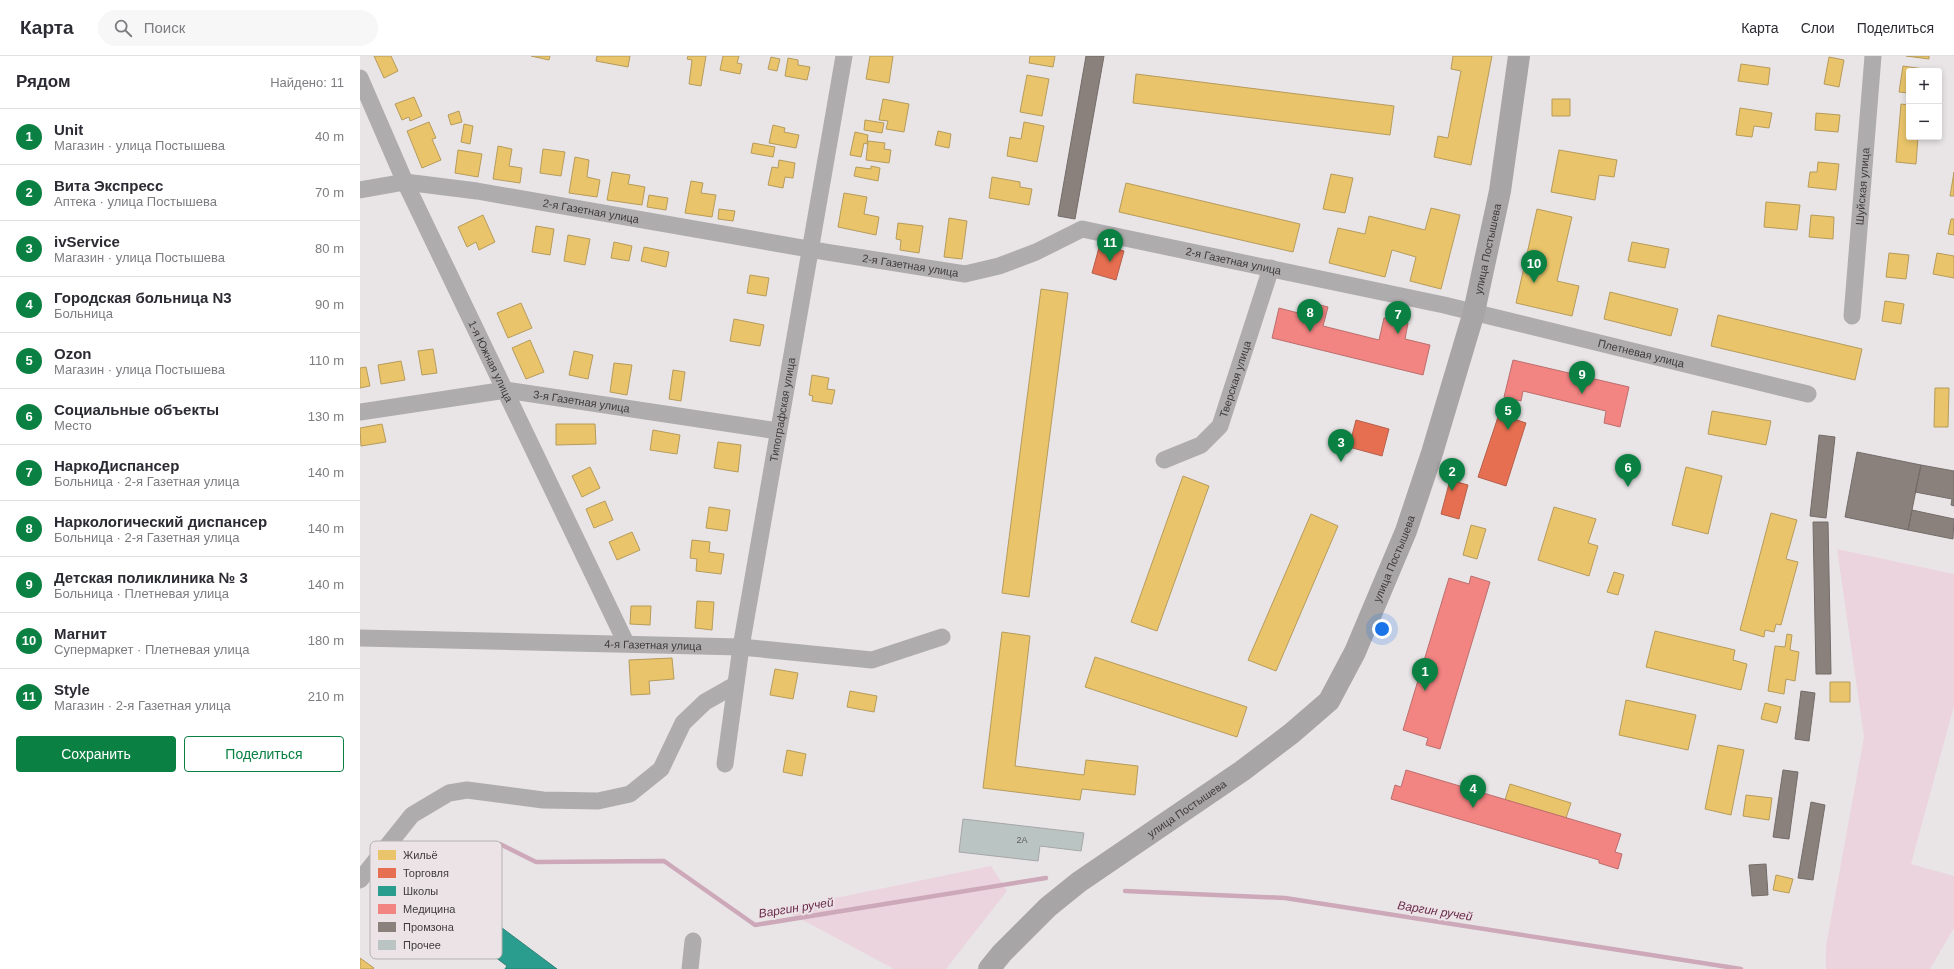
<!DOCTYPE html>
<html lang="ru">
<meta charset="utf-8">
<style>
:root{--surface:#fff;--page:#f7f7f7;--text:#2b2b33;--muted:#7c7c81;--line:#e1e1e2;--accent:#0b8043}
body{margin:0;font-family:Arial,sans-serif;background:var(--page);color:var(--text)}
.controls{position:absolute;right:12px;top:12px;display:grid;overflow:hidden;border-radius:4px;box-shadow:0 2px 6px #0003}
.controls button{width:36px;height:36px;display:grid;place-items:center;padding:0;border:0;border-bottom:1px solid var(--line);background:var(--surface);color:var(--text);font:20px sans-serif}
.you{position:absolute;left:1022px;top:573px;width:14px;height:14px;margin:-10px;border:3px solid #fff;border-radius:50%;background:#1a73e8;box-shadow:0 0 0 6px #1a73e833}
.badge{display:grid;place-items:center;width:26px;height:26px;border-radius:50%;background:var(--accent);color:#fff;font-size:13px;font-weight:700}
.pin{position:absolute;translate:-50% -33px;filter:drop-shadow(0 1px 2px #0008)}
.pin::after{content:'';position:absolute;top:21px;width:14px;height:12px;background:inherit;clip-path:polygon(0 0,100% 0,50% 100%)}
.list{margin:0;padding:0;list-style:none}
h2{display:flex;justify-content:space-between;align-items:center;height:52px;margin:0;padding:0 16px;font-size:17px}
h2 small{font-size:13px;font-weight:400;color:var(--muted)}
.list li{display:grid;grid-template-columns:26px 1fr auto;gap:12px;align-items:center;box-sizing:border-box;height:56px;padding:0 16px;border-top:1px solid var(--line)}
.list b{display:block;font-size:15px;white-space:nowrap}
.list p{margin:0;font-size:13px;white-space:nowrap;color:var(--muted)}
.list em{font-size:13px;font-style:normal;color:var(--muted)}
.actions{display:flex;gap:8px;padding:12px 16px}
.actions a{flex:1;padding:9px 0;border:1px solid var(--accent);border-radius:4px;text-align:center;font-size:14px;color:var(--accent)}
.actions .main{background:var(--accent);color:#fff}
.icon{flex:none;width:22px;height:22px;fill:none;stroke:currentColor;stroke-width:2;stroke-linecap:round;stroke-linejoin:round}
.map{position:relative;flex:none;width:1594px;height:913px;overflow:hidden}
header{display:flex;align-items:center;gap:24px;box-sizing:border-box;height:56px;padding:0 20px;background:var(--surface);border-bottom:1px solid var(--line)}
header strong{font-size:19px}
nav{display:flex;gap:22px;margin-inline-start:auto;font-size:14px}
.search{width:280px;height:36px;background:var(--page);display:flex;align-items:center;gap:10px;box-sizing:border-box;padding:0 14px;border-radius:22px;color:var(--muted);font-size:15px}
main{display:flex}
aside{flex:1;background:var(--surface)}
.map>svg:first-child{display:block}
.green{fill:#ebd4de}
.homes{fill:#e9c46a;stroke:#b69b5c}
.shops{fill:#e76f51;stroke:#b55f4b}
.schools{fill:#2a9d8f;stroke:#308076}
.health{fill:#f28482;stroke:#bc6e6d}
.industry{fill:#8a817c;stroke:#746c69}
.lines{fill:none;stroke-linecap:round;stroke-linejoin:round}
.stream{stroke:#cda8b8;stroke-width:4.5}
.building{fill:#bac4c2;stroke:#a6a6a7}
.minor{stroke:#aeacad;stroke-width:17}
.primary{stroke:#a8a5a6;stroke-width:22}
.labels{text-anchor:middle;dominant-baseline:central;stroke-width:4;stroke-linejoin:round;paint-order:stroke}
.number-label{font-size:9px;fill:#5e5d5e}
.street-label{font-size:11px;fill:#3f3b3d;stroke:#ebe3e6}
.water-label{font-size:12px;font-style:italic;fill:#6a2b4b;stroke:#ebe3e6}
.key{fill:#ebe3e6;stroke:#b7b1b3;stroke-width:1}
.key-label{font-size:11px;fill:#3f3b3d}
</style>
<header>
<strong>Карта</strong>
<div class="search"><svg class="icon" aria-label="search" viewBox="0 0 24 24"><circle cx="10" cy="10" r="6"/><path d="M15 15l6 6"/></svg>Поиск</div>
<nav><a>Карта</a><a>Слои</a><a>Поделиться</a></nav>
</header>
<main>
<aside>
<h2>Рядом<small>Найдено: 11</small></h2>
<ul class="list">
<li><span class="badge">1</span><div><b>Unit</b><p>Магазин · улица Постышева</p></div><em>40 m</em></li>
<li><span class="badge">2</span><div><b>Вита Экспресс</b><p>Аптека · улица Постышева</p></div><em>70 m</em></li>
<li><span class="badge">3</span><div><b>ivService</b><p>Магазин · улица Постышева</p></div><em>80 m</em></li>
<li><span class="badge">4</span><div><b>Городская больница N3</b><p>Больница</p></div><em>90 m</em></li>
<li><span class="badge">5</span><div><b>Ozon</b><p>Магазин · улица Постышева</p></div><em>110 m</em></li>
<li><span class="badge">6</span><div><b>Социальные объекты</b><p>Место</p></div><em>130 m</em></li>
<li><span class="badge">7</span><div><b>НаркоДиспансер</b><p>Больница · 2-я Газетная улица</p></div><em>140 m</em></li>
<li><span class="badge">8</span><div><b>Наркологический диспансер</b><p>Больница · 2-я Газетная улица</p></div><em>140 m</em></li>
<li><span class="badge">9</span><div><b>Детская поликлиника № 3</b><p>Больница · Плетневая улица</p></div><em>140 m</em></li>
<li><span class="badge">10</span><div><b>Магнит</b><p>Супермаркет · Плетневая улица</p></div><em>180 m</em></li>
<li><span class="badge">11</span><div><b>Style</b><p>Магазин · 2-я Газетная улица</p></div><em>210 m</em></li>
</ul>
<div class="actions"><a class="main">Сохранить</a><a>Поделиться</a></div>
</aside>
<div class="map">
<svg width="1594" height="913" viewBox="0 0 1594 913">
<rect width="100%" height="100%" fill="#e9e5e7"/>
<path class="green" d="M 1477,493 L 1594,518 L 1594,650 L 1551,808 L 1594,820 L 1594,872 L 1570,913 L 1466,913 L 1466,890 L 1504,681 Z
M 631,810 L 647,835 L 586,913 L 534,913 L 422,853 Z"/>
<path class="homes" d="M 14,0 L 31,0 L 38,15 L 24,22 Z
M 171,0 L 190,0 L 189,4 Z
M 237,0 L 270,0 L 268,11 L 236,5 Z
M 328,0 L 346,0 L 341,30 L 329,28 L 332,4 L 327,3 Z
M 363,0 L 379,0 L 377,7 L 382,8 L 380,18 L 360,14 Z
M 510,0 L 533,0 L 529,27 L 506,23 Z
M 670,0 L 695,0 L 693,11 L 669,7 Z
M 1093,0 L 1132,0 L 1111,109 L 1074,101 L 1078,80 L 1088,82 L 1101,15 L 1091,13 Z
M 1546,0 L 1569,0 L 1569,3 Z
M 411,1 L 420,3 L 417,15 L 408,13 Z
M 1469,1 L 1484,4 L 1479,31 L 1464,28 Z
M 428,2 L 438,4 L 438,9 L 450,11 L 447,24 L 425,20 Z
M 1381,8 L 1410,12 L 1408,29 L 1378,25 Z
M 1543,10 L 1564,13 L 1563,15 L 1549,15 L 1549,37 L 1539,36 Z
M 776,18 L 1034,50 L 1030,79 L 773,47 Z
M 667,19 L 689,23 L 682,60 L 660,56 Z
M 54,41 L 62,60 L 50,65 L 49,61 L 42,64 L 35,48 Z
M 523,43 L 549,48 L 544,76 L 526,73 L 528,65 L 519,64 Z
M 1192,43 L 1210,43 L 1210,60 L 1192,60 Z
M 1541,48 L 1549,49 L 1549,81 L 1558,81 L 1556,108 L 1536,106 Z
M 1380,52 L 1412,57 L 1409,72 L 1394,70 L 1392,81 L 1376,79 Z
M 99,55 L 102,66 L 91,69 L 88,59 Z
M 1456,57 L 1480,59 L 1478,76 L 1455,74 Z
M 505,64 L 524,67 L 522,77 L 504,74 Z
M 69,66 L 76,82 L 72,83 L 81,104 L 62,112 L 47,75 Z
M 664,66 L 684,70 L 677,106 L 647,100 L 650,81 L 661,83 Z
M 104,68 L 113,70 L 110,88 L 101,86 Z
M 413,69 L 425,72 L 424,76 L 439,79 L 436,92 L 409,87 Z
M 578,75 L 591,78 L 589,92 L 575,89 Z
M 495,76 L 508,79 L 507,88 L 504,87 L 501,101 L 490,99 Z
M 508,85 L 525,87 L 524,93 L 531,94 L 529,107 L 506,104 Z
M 393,87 L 415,91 L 413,101 L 391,97 Z
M 138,90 L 152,93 L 149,110 L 162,112 L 160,127 L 133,123 Z
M 183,93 L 205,96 L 201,120 L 180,117 Z
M 98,94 L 122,98 L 118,121 L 95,117 Z
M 1199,94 L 1257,104 L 1254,121 L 1239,119 L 1235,144 L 1191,136 Z
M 215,101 L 229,104 L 227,121 L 240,124 L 237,141 L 209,137 Z
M 419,104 L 435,107 L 433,122 L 425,121 L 423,132 L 408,129 L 412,111 L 418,112 Z
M 1458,106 L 1479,108 L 1476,134 L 1448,131 L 1450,116 L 1457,116 Z
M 511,110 L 520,112 L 518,125 L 494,120 L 496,111 L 511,113 Z
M 252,116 L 270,119 L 268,128 L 285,131 L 282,149 L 247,144 Z
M 1594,116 L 1594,140 L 1590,140 Z
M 971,118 L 993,122 L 985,157 L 963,153 Z
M 632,121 L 660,126 L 660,131 L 672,133 L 669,149 L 629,142 Z
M 331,125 L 343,127 L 341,137 L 356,139 L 352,161 L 325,157 Z
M 766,127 L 940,168 L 933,196 L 759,156 Z
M 484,137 L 507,141 L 504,158 L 519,161 L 516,179 L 478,171 Z
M 289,139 L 308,142 L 306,154 L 287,151 Z
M 1406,146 L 1440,149 L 1437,174 L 1404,171 Z
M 1071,152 L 1100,159 L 1081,233 L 1050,225 L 1056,201 L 1032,194 L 1025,221 L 969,207 L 978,172 L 1005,178 L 1009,160 L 1065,174 Z
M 359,153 L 375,155 L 373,165 L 358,163 Z
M 1177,153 L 1212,161 L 1197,225 L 1219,230 L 1212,260 L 1156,247 Z
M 123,159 L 135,186 L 119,194 L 116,186 L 107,191 L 98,171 Z
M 1451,159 L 1474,161 L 1473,183 L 1449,181 Z
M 589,162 L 607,165 L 602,203 L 584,201 Z
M 1591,163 L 1594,163 L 1594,179 L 1588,178 Z
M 538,167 L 563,170 L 559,197 L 540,194 L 541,184 L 536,183 Z
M 176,170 L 194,173 L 190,199 L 172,196 Z
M 208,179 L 230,183 L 225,209 L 204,205 Z
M 254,186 L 272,190 L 269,205 L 251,202 Z
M 1272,186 L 1309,193 L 1305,212 L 1268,205 Z
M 284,191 L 309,196 L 306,211 L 281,205 Z
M 1529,197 L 1549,199 L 1546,223 L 1526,221 Z
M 1577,197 L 1594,200 L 1594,222 L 1573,218 Z
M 390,219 L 409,222 L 406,240 L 387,237 Z
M 681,233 L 708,237 L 669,541 L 642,537 Z
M 1250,236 L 1318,253 L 1311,280 L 1244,263 Z
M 1525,245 L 1544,248 L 1541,268 L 1522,265 Z
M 161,247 L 172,272 L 148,282 L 137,257 Z
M 1358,259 L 1502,293 L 1495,324 L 1351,290 Z
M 374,263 L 404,269 L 400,290 L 370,285 Z
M 170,284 L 184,316 L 166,323 L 152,292 Z
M 73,293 L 77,317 L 62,319 L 58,295 Z
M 214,295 L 233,299 L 228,323 L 209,319 Z
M 41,305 L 45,324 L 21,328 L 18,309 Z
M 254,307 L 272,309 L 267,339 L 250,336 Z
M 6,311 L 10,330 L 0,332 L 0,312 Z
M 313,314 L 325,316 L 321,345 L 309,343 Z
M 452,319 L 469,322 L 467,333 L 475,334 L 472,348 L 452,345 L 453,340 L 449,339 Z
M 1575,332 L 1589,332 L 1588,371 L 1574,371 Z
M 1352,355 L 1411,365 L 1406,389 L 1348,378 Z
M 22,368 L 26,386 L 1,390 L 0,372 Z
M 196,368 L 235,368 L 236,388 L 196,389 Z
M 293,374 L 320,379 L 317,398 L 290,394 Z
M 358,386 L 381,389 L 378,416 L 354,412 Z
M 230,411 L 240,432 L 222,441 L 212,420 Z
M 1326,411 L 1362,420 L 1348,478 L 1312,469 Z
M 823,420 L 849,430 L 797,575 L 771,566 Z
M 245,445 L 253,464 L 234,472 L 226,453 Z
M 349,451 L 370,454 L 367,475 L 346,472 Z
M 1194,451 L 1236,463 L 1228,487 L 1238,490 L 1229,520 L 1178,504 Z
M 1411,457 L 1437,464 L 1426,503 L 1438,506 L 1421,569 L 1416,568 L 1414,576 L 1405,574 L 1404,581 L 1380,574 Z
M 951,458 L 978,470 L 916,615 L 888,604 Z
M 1111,469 L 1126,473 L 1117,503 L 1103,499 Z
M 272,476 L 280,494 L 257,504 L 249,486 Z
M 332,484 L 350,486 L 349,496 L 364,498 L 361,518 L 336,515 L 337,503 L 330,502 Z
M 1254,516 L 1264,519 L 1258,539 L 1247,536 Z
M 337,545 L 354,546 L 352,574 L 335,572 Z
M 271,550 L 291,550 L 290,569 L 270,568 Z
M 1295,575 L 1375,594 L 1373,604 L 1387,608 L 1381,634 L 1286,611 Z
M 642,576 L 670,580 L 655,710 L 724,719 L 726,704 L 778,710 L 775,739 L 722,733 L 720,744 L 623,732 Z
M 1427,578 L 1432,579 L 1430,594 L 1439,596 L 1435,625 L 1426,623 L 1424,638 L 1408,635 L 1415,590 L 1425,591 Z
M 735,601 L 887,651 L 877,681 L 725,631 Z
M 312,602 L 314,623 L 289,625 L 290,638 L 271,639 L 269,604 Z
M 415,613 L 438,617 L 433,643 L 410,639 Z
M 1470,626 L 1490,626 L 1490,646 L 1470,646 Z
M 490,635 L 517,640 L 514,656 L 487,651 Z
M 1266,644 L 1336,659 L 1328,694 L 1259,679 Z
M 1405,647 L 1421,651 L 1417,667 L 1401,663 Z
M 1358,689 L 1384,694 L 1371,759 L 1345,753 Z
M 427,694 L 446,698 L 442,720 L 423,716 Z
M 1150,728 L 1211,747 L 1206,762 L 1145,744 Z
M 1386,739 L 1412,742 L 1409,764 L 1383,760 Z
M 1416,819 L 1433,823 L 1429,837 L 1413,834 Z
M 0,902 L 14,912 L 13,913 L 0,913 Z"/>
<path class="shops" d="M 740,188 L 764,195 L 756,224 L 732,217 Z
M 1139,358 L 1166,367 L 1146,430 L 1118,421 Z
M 996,364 L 1029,373 L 1022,400 L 989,391 Z
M 1090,424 L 1108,429 L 1099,463 L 1081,458 Z"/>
<path class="schools" d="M 122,857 L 197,913 L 145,913 L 147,910 L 106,879 Z"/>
<path class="health" d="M 945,245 L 968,251 L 963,270 L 1019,284 L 1024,262 L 1048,267 L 1045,283 L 1070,289 L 1063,319 L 912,282 L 919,252 L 942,258 Z
M 1153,304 L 1269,331 L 1260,371 L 1244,367 L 1246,355 L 1163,335 L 1161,345 L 1144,341 Z
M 1111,520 L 1130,526 L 1080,693 L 1066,689 L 1068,682 L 1043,674 L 1089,522 L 1109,528 Z
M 1046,714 L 1261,778 L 1255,796 L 1262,798 L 1258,813 L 1239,807 L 1239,804 L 1031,743 L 1035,729 L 1041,731 Z"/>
<path class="industry" d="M 726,0 L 744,0 L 715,163 L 698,160 Z
M 1459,379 L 1475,381 L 1466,462 L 1450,460 Z
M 1497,396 L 1561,409 L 1548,474 L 1485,461 Z
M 1561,409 L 1594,415 L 1594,450 L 1591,449 L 1592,443 L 1555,436 Z
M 1552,454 L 1594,463 L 1593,483 L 1548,474 Z
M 1453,466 L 1468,466 L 1471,618 L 1456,618 Z
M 1441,635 L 1455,637 L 1449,685 L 1435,683 Z
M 1423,714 L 1438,716 L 1429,783 L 1413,781 Z
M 1451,746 L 1465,749 L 1453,824 L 1438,822 Z
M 1406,808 L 1408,839 L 1392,840 L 1389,809 Z"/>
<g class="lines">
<path class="stream" d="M 140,788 L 176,806 L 304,805 L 395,869 L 686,822
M 765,835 L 925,842 L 1381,913"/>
</g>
<path class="building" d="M 603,763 L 724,777 L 721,795 L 680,790 L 678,805 L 599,796 Z"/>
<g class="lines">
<g class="minor">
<path id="s1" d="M 0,22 L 45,126 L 266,587"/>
<path id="s2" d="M 0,134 L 45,126 L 117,135 L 466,196 L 605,218 L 639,210 L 676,196 L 722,173 L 1084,249 L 1448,338"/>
<path id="s3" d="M 1492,260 L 1513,0"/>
<path id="s4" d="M 0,356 L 146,334 L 418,375"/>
<path id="s5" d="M 804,404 L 841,389 L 860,370 L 911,212"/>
<path id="s6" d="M 0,582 L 381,591 L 512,604 L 582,581"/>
<path id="s7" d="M 365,708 L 381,591 L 484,0"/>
<path d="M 0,824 L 52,759 L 89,737 L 107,734 L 183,744 L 238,745 L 270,738 L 301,713 L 323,667 L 345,646 L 375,629"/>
<path d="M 330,913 L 333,885"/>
</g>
<path class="primary" id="s8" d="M 629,913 L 642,897 L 688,851 L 719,826 L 882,715 L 932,677 L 969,645 L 995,596 L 1046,475 L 1072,397 L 1114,256 L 1140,135 L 1159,0"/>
</g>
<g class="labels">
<g class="number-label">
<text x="662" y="784">2А</text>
</g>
<g class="street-label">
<text stroke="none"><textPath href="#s3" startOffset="130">Шуйская улица</textPath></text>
<text stroke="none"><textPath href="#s2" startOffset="234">2-я Газетная улица</textPath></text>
<text stroke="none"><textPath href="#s8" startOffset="915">улица Постышева</textPath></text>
<text stroke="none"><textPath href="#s2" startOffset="894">2-я Газетная улица</textPath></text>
<text stroke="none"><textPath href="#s2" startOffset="558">2-я Газетная улица</textPath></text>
<text stroke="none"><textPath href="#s2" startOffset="1312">Плетневая улица</textPath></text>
<text stroke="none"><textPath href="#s1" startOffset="312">1-я Южная улица</textPath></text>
<text stroke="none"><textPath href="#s5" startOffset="116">Тверская улица</textPath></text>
<text stroke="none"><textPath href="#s4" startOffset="224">3-я Газетная улица</textPath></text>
<text stroke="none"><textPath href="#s7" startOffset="359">Типографская улица</textPath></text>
<text stroke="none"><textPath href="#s8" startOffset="591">улица Постышева</textPath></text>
<text stroke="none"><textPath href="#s6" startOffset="293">4-я Газетная улица</textPath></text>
<text stroke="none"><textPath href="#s8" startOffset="256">улица Постышева</textPath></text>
</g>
<g class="water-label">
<text transform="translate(436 852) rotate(-9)">Варгин ручей</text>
<text transform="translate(1075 855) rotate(9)">Варгин ручей</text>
</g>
</g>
<rect x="10" y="785" width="132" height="118" rx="6" class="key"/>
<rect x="18" y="794" width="18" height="10" fill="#e9c46a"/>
<rect x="18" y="812" width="18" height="10" fill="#e76f51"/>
<rect x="18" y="830" width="18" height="10" fill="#2a9d8f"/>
<rect x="18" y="848" width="18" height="10" fill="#f28482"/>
<rect x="18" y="866" width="18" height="10" fill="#8a817c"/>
<rect x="18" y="884" width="18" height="10" fill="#bac4c2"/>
<g class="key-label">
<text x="43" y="803">Жильё</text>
<text x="43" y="821">Торговля</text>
<text x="43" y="839">Школы</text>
<text x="43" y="857">Медицина</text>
<text x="43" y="875">Промзона</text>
<text x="43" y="893">Прочее</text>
</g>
</svg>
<div class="controls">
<button>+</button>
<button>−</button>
</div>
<div class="you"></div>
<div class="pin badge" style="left:1065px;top:635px">1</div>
<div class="pin badge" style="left:1092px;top:435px">2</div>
<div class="pin badge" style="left:981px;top:406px">3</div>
<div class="pin badge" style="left:1113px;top:752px">4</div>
<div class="pin badge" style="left:1148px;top:374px">5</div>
<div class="pin badge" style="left:1268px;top:431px">6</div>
<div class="pin badge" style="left:1038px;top:278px">7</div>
<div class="pin badge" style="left:950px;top:276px">8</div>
<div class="pin badge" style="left:1222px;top:338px">9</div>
<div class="pin badge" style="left:1174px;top:227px">10</div>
<div class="pin badge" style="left:750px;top:206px">11</div>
</div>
</main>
